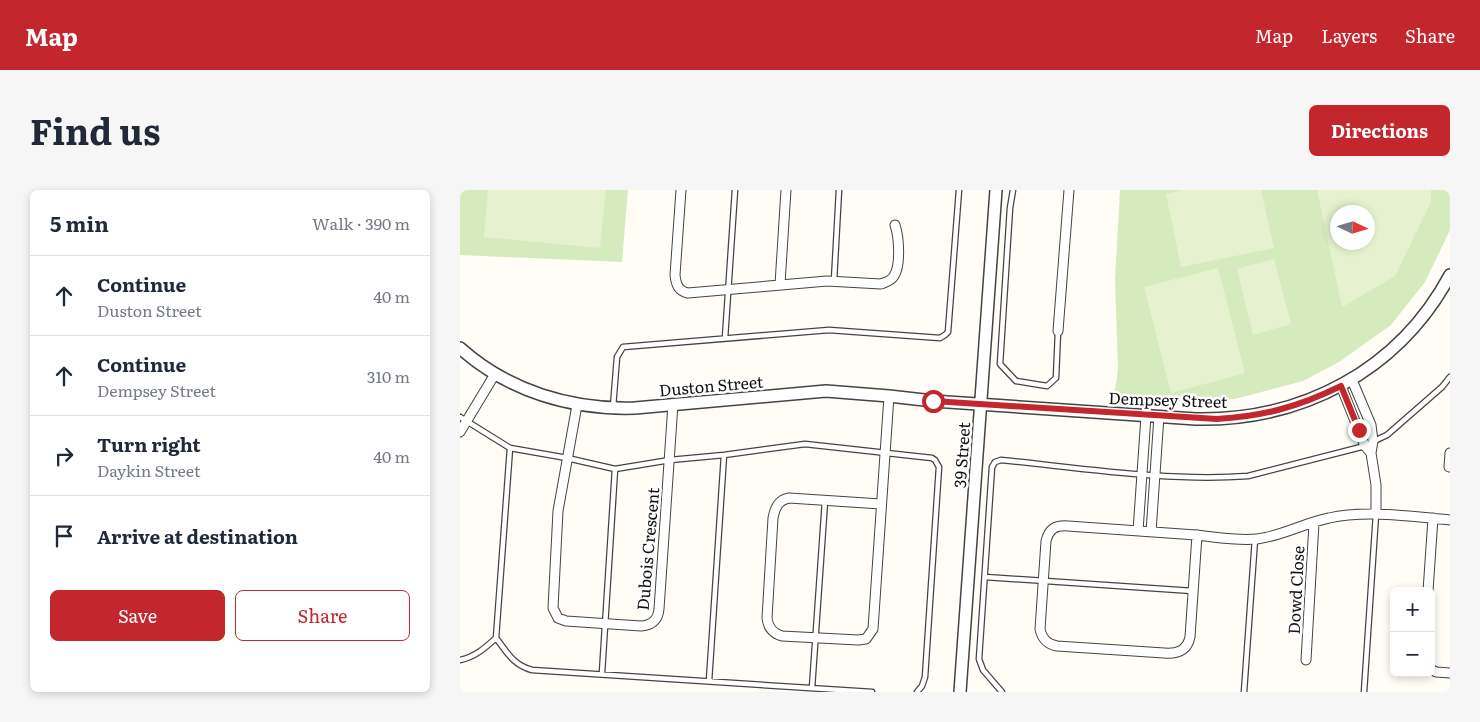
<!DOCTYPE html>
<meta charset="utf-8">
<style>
:root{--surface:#fff;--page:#f6f6f7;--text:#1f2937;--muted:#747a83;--line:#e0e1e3;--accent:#c4262e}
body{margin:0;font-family:Literata,serif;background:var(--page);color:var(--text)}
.controls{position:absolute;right:15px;bottom:15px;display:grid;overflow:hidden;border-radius:8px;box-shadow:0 2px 8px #0003}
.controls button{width:45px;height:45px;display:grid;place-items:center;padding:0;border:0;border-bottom:1px solid var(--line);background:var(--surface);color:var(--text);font:25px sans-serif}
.compass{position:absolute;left:870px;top:15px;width:45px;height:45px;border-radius:50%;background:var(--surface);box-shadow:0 2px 8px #0003;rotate:94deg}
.stop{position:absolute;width:15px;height:15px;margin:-11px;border:4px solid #c4262e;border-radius:50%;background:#fff}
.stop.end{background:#c4262e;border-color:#fff;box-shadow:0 1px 5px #0008}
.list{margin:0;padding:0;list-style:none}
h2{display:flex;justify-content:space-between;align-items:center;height:65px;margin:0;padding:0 20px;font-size:21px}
h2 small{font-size:16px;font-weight:400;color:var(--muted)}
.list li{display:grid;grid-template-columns:32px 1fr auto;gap:15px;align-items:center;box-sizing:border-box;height:80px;padding:0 20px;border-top:1px solid var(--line)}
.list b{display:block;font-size:19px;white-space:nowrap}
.list p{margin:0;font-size:16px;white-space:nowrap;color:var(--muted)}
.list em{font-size:16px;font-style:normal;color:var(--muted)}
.actions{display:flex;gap:10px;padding:15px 20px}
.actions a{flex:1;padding:11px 0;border:1px solid var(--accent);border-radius:8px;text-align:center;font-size:18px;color:var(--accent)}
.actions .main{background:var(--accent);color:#fff}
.icon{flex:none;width:28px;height:28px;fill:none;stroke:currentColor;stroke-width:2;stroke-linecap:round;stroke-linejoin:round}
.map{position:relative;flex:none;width:990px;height:502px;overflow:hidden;border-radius:8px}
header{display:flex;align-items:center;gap:30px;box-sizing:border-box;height:70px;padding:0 25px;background:var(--accent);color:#fff}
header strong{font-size:24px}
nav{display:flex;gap:28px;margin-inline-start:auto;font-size:18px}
.intro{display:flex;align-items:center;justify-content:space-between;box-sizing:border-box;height:120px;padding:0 30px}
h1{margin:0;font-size:35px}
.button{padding:12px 22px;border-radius:8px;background:var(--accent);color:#fff;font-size:18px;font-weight:700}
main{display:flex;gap:30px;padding:0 30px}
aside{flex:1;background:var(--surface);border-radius:8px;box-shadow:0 2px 8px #0003}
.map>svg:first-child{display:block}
.green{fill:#d5ebbd;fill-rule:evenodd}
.pitch{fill:#e6f2cf;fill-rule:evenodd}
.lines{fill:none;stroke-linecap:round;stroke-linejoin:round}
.service-casing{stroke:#444;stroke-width:7}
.minor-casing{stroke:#444;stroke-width:11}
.tertiary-casing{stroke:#444;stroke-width:14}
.service{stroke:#fff;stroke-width:4.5}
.minor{stroke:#fff;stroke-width:9}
.tertiary{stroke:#fff;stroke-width:11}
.route{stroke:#c4262e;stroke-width:6}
.labels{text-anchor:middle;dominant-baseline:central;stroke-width:5;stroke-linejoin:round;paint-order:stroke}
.street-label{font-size:16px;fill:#111;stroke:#fff}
</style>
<header>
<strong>Map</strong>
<nav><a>Map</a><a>Layers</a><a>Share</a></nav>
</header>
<div class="intro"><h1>Find us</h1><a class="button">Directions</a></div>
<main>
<aside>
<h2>5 min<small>Walk · 390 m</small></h2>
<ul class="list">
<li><svg class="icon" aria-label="ahead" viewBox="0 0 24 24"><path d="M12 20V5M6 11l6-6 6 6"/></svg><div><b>Continue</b><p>Duston Street</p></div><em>40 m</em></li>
<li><svg class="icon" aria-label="ahead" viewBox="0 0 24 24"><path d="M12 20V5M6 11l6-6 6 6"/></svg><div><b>Continue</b><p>Dempsey Street</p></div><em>310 m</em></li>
<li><svg class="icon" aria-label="right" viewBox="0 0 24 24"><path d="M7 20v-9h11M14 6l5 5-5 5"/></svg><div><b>Turn right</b><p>Daykin Street</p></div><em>40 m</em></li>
<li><svg class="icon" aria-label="arrive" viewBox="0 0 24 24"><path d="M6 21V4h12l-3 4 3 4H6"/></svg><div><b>Arrive at destination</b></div></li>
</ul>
<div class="actions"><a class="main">Save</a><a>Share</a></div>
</aside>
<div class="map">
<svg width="990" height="502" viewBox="0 0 990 502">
<rect width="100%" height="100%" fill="#fffdf5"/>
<path class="green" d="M 0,0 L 168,0 L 162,72 L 0,65 Z
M 660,0 L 990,0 L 990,40 L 965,92 L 931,135 L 879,172 L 843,191 L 775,209 L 717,212 L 654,206 L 658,180 L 655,89 ZM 878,22 L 908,22 L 908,52 L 878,52 Z"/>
<path class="pitch" d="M 28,0 L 146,0 L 140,58 L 24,47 Z
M 723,0 L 801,0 L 814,58 L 721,77 L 706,4 Z
M 857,0 L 971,0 L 971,12 L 935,86 L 882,117 ZM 878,22 L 908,22 L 908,52 L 878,52 Z
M 814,69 L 831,134 L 793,145 L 777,79 Z
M 758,78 L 785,183 L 711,203 L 684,97 Z"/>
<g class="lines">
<defs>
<path id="service" d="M 553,0 L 550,18 L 540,174 L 556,191 L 587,196 L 596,188 L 598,141
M 374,91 L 379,0
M 265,148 L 275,0
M 153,217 L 157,167 L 163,157 L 369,140 L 480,148 L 485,145 L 488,142 L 499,0
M 0,227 L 50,258 L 36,448 C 25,458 15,467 0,470
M 912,252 L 927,245 L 982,197 L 990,187
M 50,258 L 107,268 L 155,279 L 210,270 L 264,265 L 345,254 L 472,268 L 475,270 L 479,277 L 465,487 L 462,496 L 457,502
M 525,387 L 733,401
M 36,448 C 47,462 53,475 72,480 L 412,502
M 142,483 L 155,279
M 249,491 L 264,265
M 352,498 L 365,311
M 542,502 L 523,480 L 519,469 L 532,277 L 535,272 L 541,270 C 621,278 709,292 788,286 L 905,256
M 784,502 L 795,349
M 904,502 L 916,324"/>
<path id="minor" d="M 221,0 L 215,85 C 216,94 218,101 228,103 L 367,91 L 421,94 C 426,92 431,91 434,86 C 441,75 439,47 435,35
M 320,94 L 326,0
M 598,141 L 609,0
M 892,190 L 911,235 L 913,251 L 911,263 L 916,295 L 916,324
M 881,196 L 905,256 L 911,263
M 117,215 L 98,321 L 93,418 L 98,428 L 106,431 L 181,436 C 192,435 198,430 199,419 L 213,214
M 0,242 L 35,184
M 989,277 L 990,263
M 421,314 L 329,308 C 318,310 315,318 313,328 L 307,428 C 308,437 312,443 322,446 L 398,450 L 406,449 L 413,439 L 429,206
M 678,341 L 686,226
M 691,342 L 699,226
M 737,345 L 730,447 C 727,461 717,464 704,463 L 597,456 C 587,454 582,449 580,439 L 586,351 C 589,339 595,335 608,336 C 650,339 693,342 736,345 C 756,347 777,351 797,349 C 822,346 844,333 869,328 C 904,320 954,326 990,330
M 968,401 L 973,328
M 846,470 L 854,333
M 971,479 L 976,482 L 990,483"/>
<path id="tertiary" d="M 0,158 C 48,201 111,220 175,218 L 366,201 L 429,206 L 473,211 L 736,229 C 843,231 939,180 990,85
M 500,502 L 536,0"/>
</defs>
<use href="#service" class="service-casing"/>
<use href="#minor" class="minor-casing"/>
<use href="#tertiary" class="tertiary-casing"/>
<use href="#service" class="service"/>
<use href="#minor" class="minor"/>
<use href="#tertiary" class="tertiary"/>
</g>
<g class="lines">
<path class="route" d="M 473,211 L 757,229 C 804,226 838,217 881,196 L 899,240"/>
</g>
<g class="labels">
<g class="street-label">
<text transform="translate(251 195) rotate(-5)">Duston Street</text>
<text transform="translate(708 209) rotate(2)">Dempsey Street</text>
<text transform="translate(501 265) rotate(-86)">39 Street</text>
<text transform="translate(187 359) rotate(-85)">Dubois Crescent</text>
<text transform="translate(835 400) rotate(-87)">Dowd Close</text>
</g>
</g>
</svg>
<div class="controls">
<button>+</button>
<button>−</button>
</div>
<svg class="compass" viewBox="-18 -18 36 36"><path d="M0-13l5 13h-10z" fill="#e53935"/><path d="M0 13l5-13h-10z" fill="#747a83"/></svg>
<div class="stop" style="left:473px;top:211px"></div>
<div class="stop end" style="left:899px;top:240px"></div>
</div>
</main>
